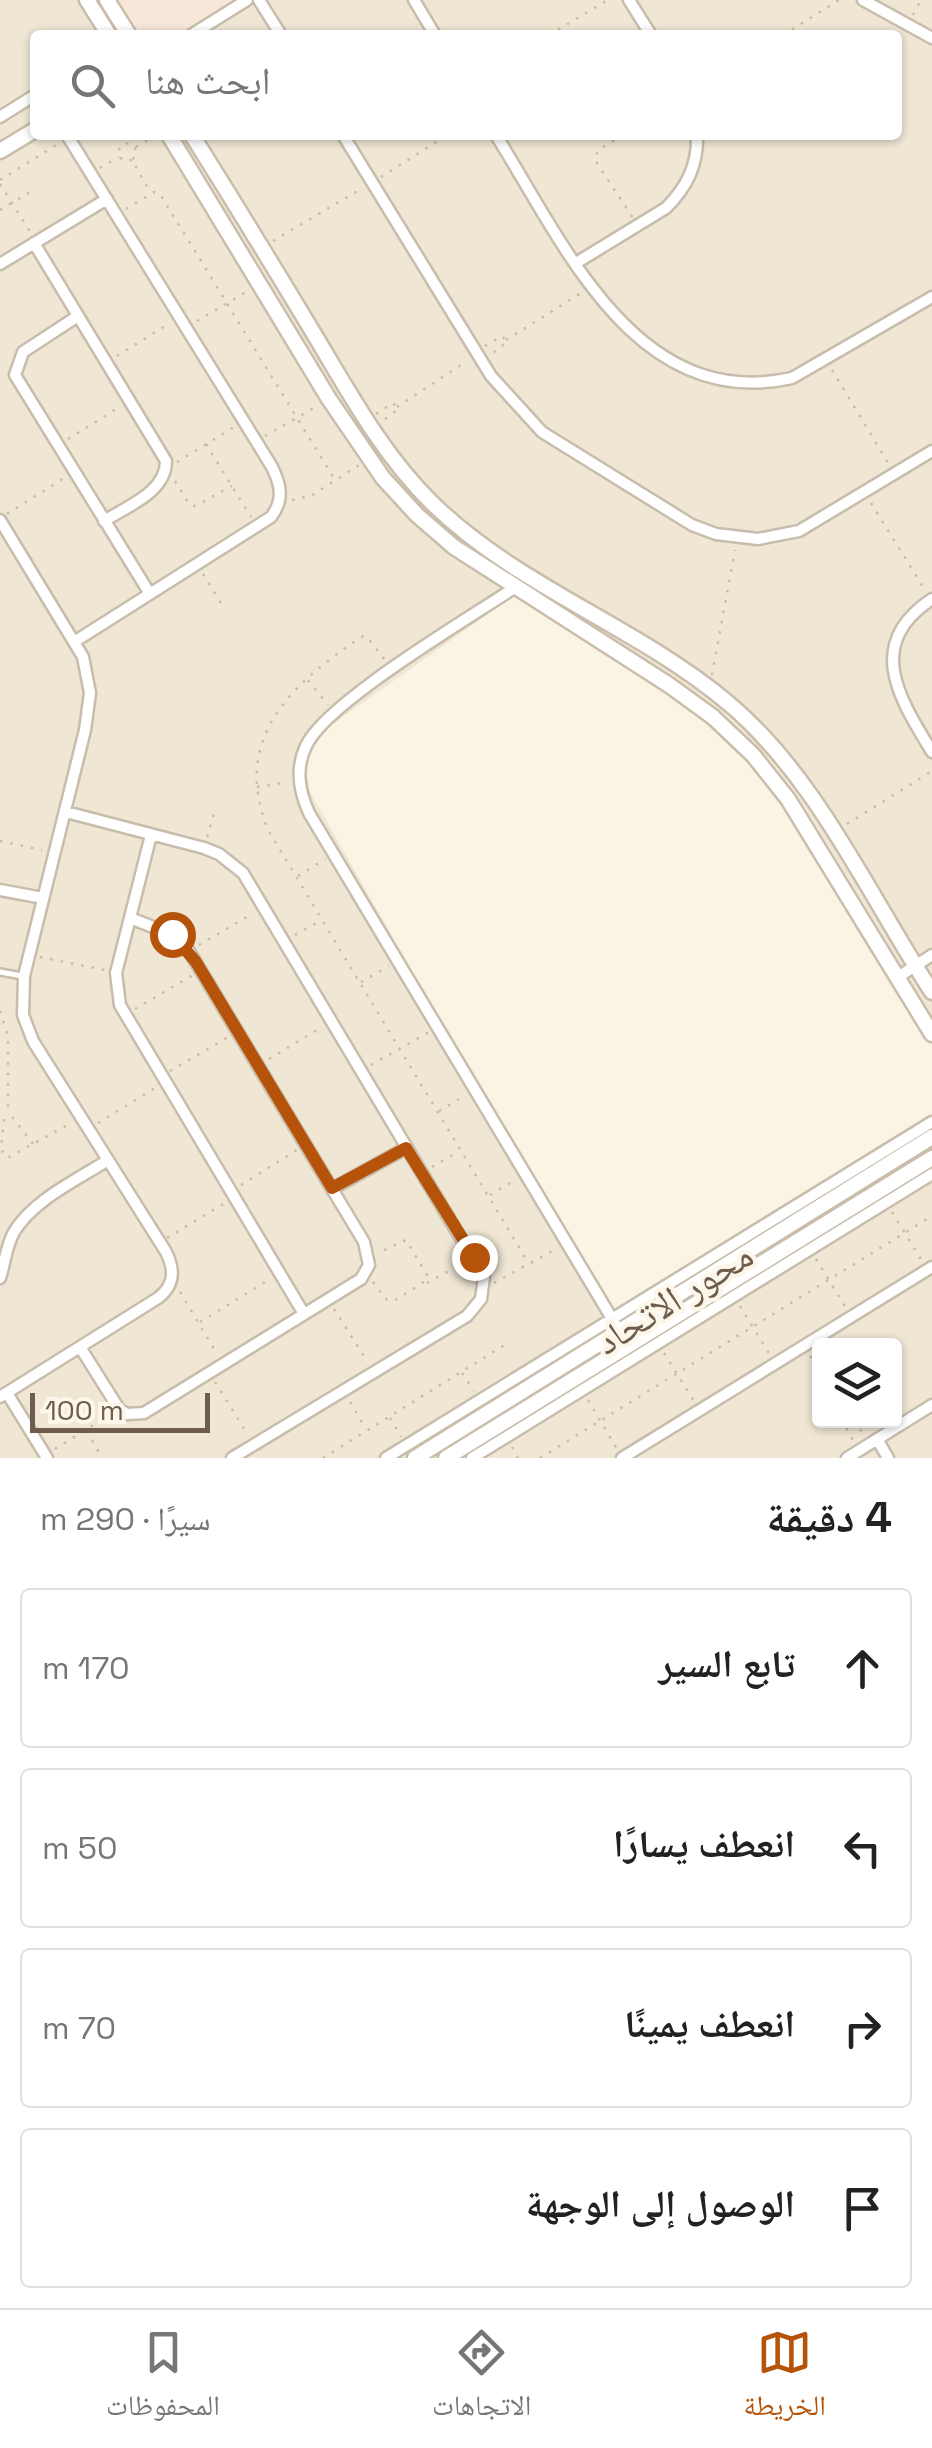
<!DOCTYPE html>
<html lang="ar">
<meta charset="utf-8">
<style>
:root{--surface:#fff;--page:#f6f6f6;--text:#222;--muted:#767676;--line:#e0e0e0;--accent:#b45309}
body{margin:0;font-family:"Space Grotesk","Noto Naskh Arabic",sans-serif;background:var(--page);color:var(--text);direction:rtl}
.controls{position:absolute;right:30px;bottom:30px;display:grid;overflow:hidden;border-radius:10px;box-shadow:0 2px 8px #0004}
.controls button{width:90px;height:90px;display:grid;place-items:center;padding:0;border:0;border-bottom:2px solid var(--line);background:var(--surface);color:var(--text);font:50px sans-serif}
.scale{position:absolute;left:30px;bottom:25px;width:180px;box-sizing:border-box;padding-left:10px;border:5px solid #6e5d4d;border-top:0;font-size:28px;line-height:35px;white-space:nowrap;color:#6e5d4d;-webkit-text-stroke:8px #fcf7ea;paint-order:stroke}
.stop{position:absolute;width:30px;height:30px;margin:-22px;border:8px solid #b45309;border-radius:50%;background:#fff}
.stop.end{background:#b45309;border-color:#fff;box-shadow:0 2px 10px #0008}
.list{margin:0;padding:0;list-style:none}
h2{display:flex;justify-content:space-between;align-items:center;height:130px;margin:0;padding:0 40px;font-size:42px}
h2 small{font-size:32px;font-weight:400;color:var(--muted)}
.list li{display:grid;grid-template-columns:65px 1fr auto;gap:30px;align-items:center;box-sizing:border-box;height:160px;margin:0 20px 20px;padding:0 20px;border:2px solid var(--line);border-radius:10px}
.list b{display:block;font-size:38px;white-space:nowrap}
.list em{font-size:32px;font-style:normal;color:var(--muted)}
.icon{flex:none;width:55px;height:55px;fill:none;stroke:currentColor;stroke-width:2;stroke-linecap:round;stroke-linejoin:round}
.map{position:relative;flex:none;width:932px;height:1458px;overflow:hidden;direction:ltr}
.search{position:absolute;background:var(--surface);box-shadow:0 2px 8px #0004;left:30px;right:30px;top:30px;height:110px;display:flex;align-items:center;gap:25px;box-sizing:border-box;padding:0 35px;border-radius:10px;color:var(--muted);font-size:38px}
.sheet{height:850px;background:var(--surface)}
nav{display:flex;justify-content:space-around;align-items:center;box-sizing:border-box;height:140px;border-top:2px solid var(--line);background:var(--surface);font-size:28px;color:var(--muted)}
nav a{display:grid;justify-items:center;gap:5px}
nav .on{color:var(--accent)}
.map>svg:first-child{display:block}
.residential{fill:#efe6d4;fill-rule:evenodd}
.commercial{fill:#f8e7d9}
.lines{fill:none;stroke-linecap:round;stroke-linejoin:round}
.lane-casing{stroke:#c8bcac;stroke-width:10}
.street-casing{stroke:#c8bcac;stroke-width:15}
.secondary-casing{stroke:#cbbdab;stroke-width:19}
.path{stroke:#cfbaa3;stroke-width:2.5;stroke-dasharray:2.5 8;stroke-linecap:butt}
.lane{stroke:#fff;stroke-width:5}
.street{stroke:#fff;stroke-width:10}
.secondary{stroke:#fff;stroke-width:14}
.route{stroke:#b45309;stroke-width:12}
.labels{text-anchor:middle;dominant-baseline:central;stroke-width:9;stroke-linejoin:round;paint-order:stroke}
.street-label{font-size:38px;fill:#6e5d4d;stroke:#fcf7ea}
</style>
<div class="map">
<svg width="932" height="1458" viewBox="0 0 932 1458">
<rect width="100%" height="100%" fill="#f9f4e4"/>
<path class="residential" d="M 0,0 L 97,0 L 118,35 L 35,35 L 35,135 L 897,135 L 897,35 L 186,35 L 242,0 L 932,0 L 932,1015 L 795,791 L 768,757 L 727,715 L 676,678 L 526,587 L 327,728 L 305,761 L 310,792 L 449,1036 L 629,1335 L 932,1149 L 932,1458 L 0,1458 ZM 820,1346 L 894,1346 L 894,1420 L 820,1420 Z"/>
<path class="commercial" d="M 97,0 L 242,0 L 186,35 L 118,35 Z"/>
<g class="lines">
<defs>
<path id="lane" d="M 0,972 L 22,976"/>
<path id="street" d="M 259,0 L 281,35
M 414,0 L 435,35
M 629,0 L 651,35
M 863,0 L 932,38
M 191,35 L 247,0
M 0,117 L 35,95
M 67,135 L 272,467 C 281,485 284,500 271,517 L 74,642
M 343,135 L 491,376 L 542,432 L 692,525 L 716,534 L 758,539 L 799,531 L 932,451
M 496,135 C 563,242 636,413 792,378 L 932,297
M 34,243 L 166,461 C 166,492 128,506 104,521
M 576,263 L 666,208 C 687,187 698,165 697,135
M 0,264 L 107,199
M 78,316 L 23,352 L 15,375 L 150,594
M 0,520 L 83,657 L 90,693 L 85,730 L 24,976 L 23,1015 L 33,1041 L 166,1252 C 175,1270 175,1285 158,1298 L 0,1397
M 514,588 C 468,619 325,703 306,746 C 295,769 299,791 309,813 L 620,1332
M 932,599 C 864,644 899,698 932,752
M 66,812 L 204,848 L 219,854 L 243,873 L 484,1277 L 481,1299 L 467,1316 L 232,1458
M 151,835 L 116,973 L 120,1005 L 304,1314
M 0,890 L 43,898
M 898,977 L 932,955
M 332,1189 L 406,1148
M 0,1278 C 5,1263 6,1246 14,1232 C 33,1200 77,1180 108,1160
M 80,1347 L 119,1409 L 127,1414 L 144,1413 L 361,1279 L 369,1265 L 364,1242 L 189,951 L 171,934 L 130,918
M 7,1393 L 47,1458
M 877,1439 L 888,1458
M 386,1458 L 932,1122
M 472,1458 L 932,1174
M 622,1458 L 932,1267
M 847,1458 L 932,1405"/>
<path id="secondary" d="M 87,0 L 109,35
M 107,0 L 129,35
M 169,135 L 329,399 L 383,478 L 417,515 L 454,547 L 669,685 L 713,717 L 753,755 L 788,799 L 932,1034
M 192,135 C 232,199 272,264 311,329 C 348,390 381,453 432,503 C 518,587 636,626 727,702 C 817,777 869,896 932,992
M 0,151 L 35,130
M 415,1458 L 932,1137
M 446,1458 L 932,1158"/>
</defs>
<use href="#lane" class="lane-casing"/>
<use href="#street" class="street-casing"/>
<use href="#secondary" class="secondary-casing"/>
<path class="path" d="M 913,15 L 921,0
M 549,35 L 608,0
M 783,35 L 839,0
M 118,135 L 122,143
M 623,135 L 598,150 L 595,160 L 633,218
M 136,147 L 155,136
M 132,160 L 125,161 L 119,157 L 119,150 L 123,144 L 130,143 L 135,148 L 136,155 L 132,160 L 150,192
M 100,168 L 119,157
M 381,177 L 447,135
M 0,180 L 58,144
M 0,184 L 31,233
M 126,209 L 154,192 L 160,194 L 335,480
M 0,210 L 30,192
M 273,241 L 361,189
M 197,321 L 246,292
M 506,340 L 581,293
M 485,346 L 502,336 L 507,342 L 489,356
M 117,356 L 170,323
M 832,370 L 890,466
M 397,407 L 467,361
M 376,414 L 393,403 L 398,409 L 384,420
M 265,436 L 319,405
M 68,439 L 121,406
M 206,444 L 251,517
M 177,462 L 234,427
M 175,481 L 189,504 L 195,506 L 232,486
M 292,500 L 311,496 L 359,465
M 871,503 L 925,590
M 7,514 L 64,478
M 203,574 L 221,603
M 384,659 L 368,638 L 363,636 C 291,684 231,738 268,830 L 529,1264
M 712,675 L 735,550
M 308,680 L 328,705
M 257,787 L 288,782
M 847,824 L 932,771
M 207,837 L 216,807
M 0,841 L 42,850
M 298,876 L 325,859
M 295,935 L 322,920
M 199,945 L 252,914
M 40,957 L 105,970
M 361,982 L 389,966
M 135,1009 L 193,975
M 0,1011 L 8,1036 L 8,1115
M 269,1059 L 322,1027
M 371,1065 L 429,1032
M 170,1071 L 228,1037
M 439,1111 L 466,1095
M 98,1123 L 155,1088
M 33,1144 L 13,1118 L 4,1119 L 1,1147 L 4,1156 L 9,1157 L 71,1123
M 432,1167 L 459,1151
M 241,1185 L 297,1150
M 490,1195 L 517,1179
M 892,1212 L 922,1261
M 167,1238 L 225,1203
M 816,1259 L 846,1308
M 373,1282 L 385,1299 L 394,1301 L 427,1280 L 427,1275 L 406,1240 L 378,1253
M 427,1283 L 463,1263
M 494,1283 L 558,1248
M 180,1292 L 217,1354
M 740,1306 L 770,1355
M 334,1309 L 367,1361
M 200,1322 L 270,1279
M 664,1353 L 694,1401
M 810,1356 L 820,1373
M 462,1373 L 474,1391
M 215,1382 L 248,1435
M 588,1400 L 617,1449
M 350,1402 L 366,1429
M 390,1418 L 401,1437
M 848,1420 L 844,1424 L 853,1440
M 855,1420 L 863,1434
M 87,1431 L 102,1458
M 512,1447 L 518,1458
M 55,1449 L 108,1416
M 323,1458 L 506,1344
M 540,1458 L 932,1216"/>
<use href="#lane" class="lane"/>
<use href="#street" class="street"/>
<use href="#secondary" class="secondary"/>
</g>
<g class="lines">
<path class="route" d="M 172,934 L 196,962 L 332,1188 L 406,1148 L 474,1257"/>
</g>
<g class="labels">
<g class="street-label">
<text transform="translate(674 1298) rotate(-32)">محور الاتحاد</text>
</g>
</g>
</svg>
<div class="controls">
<button><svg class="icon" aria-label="layers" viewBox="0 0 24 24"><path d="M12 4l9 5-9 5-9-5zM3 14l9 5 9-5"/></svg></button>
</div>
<div class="scale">100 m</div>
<div class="stop" style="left:172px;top:934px"></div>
<div class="stop end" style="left:474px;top:1257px"></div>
<div class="search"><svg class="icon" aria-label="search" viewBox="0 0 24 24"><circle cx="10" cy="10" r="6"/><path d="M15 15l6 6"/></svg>ابحث هنا</div>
</div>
<section class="sheet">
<h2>4 دقيقة<small>سيرًا · 290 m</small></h2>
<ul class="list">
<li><svg class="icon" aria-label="ahead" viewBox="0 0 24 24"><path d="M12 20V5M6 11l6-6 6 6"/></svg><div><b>تابع السير</b></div><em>170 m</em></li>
<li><svg class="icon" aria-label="left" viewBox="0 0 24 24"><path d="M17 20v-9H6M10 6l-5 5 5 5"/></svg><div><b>انعطف يسارًا</b></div><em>50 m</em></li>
<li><svg class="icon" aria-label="right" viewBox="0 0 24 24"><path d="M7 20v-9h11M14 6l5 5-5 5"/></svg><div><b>انعطف يمينًا</b></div><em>70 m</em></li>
<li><svg class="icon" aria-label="arrive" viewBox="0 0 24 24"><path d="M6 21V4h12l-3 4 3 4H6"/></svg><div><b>الوصول إلى الوجهة</b></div></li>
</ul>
</section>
<nav>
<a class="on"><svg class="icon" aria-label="map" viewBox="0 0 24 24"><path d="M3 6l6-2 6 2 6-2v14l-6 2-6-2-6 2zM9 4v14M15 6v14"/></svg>الخريطة</a>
<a><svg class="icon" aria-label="directions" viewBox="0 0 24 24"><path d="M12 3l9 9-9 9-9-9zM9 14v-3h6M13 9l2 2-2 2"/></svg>الاتجاهات</a>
<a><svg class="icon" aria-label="saved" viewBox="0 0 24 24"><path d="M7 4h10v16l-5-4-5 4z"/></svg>المحفوظات</a>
</nav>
